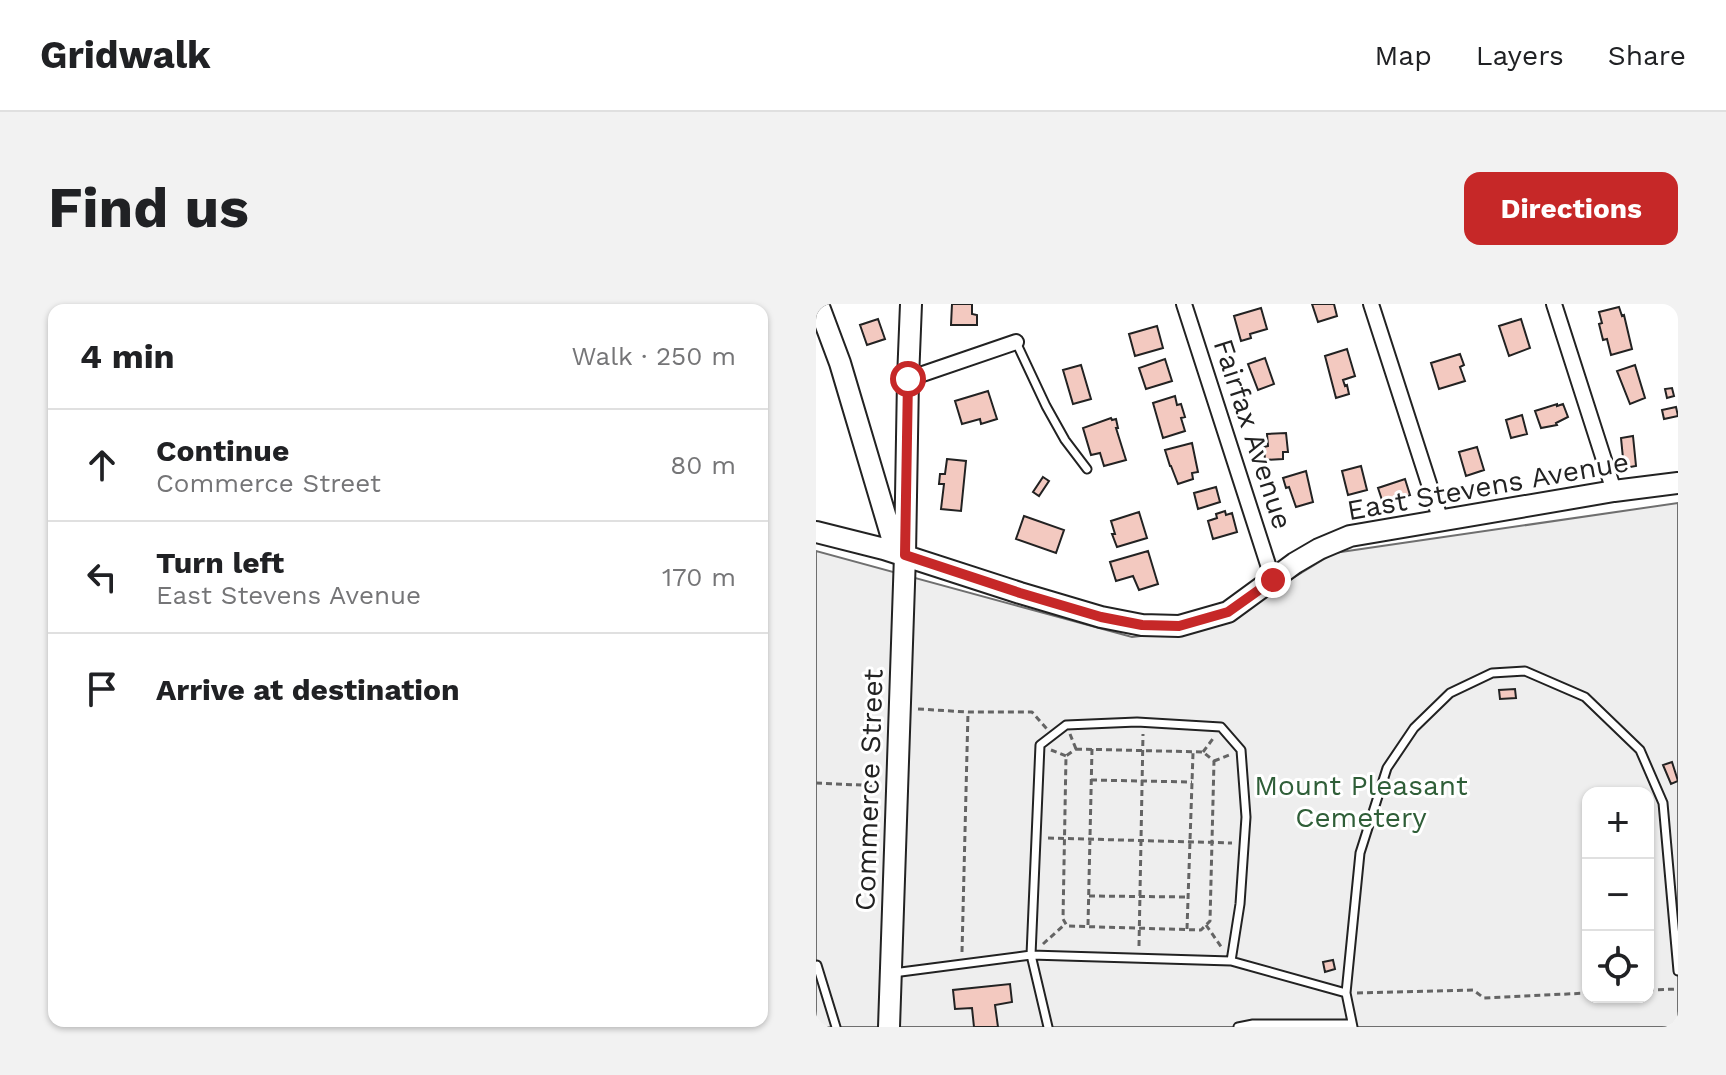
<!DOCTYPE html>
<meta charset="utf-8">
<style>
:root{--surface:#fff;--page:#f2f2f2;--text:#202124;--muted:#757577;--line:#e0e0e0;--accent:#c62828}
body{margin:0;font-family:"Work Sans",sans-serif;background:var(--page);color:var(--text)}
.controls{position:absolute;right:24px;bottom:24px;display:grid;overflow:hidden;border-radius:16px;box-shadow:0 2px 6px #0004}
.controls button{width:72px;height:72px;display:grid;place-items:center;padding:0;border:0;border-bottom:2px solid var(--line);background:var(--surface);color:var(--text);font:40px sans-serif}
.stop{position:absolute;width:24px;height:24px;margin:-18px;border:6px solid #c62828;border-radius:50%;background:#fff}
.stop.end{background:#c62828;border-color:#fff;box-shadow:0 2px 8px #0008}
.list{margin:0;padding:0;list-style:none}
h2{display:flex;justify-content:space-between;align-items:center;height:104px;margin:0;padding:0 32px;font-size:34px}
h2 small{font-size:26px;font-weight:400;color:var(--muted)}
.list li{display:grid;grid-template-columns:52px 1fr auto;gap:24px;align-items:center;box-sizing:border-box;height:112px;padding:0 32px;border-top:2px solid var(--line)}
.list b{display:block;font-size:30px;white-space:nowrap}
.list p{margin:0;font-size:26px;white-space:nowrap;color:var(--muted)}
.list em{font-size:26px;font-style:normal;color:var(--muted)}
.icon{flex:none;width:44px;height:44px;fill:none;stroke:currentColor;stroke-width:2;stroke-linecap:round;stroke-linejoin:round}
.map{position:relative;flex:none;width:862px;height:723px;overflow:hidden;border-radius:16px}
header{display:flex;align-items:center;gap:48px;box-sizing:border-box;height:112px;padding:0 40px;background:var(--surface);border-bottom:2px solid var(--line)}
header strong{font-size:38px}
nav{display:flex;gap:44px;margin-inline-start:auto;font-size:28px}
.intro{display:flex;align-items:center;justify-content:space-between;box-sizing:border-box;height:192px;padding:0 48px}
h1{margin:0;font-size:56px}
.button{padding:20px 36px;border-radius:16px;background:var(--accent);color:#fff;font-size:28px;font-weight:700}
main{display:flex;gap:48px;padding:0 48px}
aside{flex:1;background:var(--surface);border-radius:16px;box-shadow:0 2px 6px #0004}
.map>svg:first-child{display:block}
.green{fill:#eee;stroke:#6f6f6f;stroke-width:2;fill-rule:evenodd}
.building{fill:#f3c9c0;stroke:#222;stroke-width:2}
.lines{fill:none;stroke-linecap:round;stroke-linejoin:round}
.lane-casing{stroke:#222;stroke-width:11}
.street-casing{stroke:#222;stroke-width:18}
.secondary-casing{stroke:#222;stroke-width:24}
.path{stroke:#646464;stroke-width:3;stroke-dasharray:6 4;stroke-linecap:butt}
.lane{stroke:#fff;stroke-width:7}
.street{stroke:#fff;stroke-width:14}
.secondary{stroke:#fff;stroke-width:20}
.route{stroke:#c62828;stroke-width:10}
.labels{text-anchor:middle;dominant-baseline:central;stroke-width:6;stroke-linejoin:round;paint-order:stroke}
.street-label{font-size:28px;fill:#222;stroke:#fff}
.park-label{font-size:28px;fill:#2f5e38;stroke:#fff}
</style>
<header>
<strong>Gridwalk</strong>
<nav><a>Map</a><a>Layers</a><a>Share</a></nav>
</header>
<div class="intro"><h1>Find us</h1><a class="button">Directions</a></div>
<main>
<aside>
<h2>4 min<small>Walk · 250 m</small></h2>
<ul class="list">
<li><svg class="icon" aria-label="ahead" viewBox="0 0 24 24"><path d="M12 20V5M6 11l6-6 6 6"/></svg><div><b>Continue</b><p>Commerce Street</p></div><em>80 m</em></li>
<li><svg class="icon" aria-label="left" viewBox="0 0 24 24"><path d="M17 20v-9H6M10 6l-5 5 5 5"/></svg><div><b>Turn left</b><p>East Stevens Avenue</p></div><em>170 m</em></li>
<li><svg class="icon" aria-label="arrive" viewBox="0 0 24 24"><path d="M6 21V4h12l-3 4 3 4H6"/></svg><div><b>Arrive at destination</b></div></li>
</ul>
</aside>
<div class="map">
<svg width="862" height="723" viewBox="0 0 862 723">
<rect width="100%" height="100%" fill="#fff"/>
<path class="green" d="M 862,199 L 862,723 L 0,723 L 0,247 L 316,333 L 394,324 L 518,249 ZM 772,489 L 832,489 L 832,693 L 772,693 Z"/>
<path class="building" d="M 136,0 L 156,0 L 156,10 L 161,11 L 161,21 L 135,21 Z
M 496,0 L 518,0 L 521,12 L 502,18 Z
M 803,3 L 806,12 L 808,11 L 816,45 L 795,51 L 791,35 L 787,36 L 783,20 L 786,19 L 783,8 Z
M 445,4 L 451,25 L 434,30 L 435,34 L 425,37 L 418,12 Z
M 62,15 L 69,35 L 51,41 L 44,21 Z
M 705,15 L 714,44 L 693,52 L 683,22 Z
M 341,22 L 347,44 L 319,52 L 313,30 Z
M 531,45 L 539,72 L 527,76 L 529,82 L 531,81 L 533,90 L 520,94 L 509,52 Z
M 644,50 L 648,61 L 644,63 L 649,77 L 623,85 L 615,59 Z
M 449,54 L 458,80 L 442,86 L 432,60 Z
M 349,55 L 356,77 L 330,85 L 323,64 Z
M 265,61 L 275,95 L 257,100 L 247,66 Z
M 819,61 L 829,94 L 814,100 L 801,67 Z
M 856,84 L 858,92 L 851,94 L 849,85 Z
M 172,87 L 181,115 L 165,120 L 164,115 L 146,120 L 139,97 Z
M 359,92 L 361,101 L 365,100 L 369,113 L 365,114 L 369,127 L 347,134 L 337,99 Z
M 741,100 L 741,102 L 747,100 L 752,113 L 740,119 L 741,121 L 725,124 L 719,107 Z
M 860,103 L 862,112 L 848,115 L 846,106 Z
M 706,111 L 711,130 L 695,134 L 690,116 Z
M 295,114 L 296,116 L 300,115 L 302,124 L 300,124 L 310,156 L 288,162 L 284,149 L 275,151 L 267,124 Z
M 470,129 L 472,148 L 467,148 L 467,155 L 449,156 L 448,143 L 452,142 L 451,130 Z
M 817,132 L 820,162 L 808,164 L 805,134 Z
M 376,139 L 382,168 L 376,169 L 377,175 L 362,180 L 355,162 L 354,162 L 349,146 Z
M 661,143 L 668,166 L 650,172 L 643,148 Z
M 131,155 L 150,157 L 145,207 L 125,205 L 128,180 L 123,180 L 124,170 L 129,170 Z
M 545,162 L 551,186 L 532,191 L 526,167 Z
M 490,167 L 497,198 L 480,203 L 473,183 L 470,184 L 467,174 Z
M 227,173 L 233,177 L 223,192 L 217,188 Z
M 589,175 L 594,191 L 567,199 L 562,184 Z
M 400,183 L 404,198 L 382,205 L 378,189 Z
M 409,207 L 410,211 L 416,209 L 421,228 L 397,235 L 392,217 L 401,214 L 400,210 Z
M 323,208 L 331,234 L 301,243 L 296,230 L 299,230 L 295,217 Z
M 208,212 L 248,226 L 240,249 L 200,235 Z
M 332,247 L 342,280 L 323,286 L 317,272 L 300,277 L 294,258 Z
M 699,385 L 700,394 L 684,395 L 683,386 Z
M 856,458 L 862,477 L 855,480 L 847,461 Z
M 517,656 L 519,665 L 509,668 L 507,658 Z
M 194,680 L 196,698 L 179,701 L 182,723 L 158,723 L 156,704 L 139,705 L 137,686 Z"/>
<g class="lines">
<defs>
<path id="lane" d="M 200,38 L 230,102 L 249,136 L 271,165
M 1,661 L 20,723
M 77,669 L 215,651 L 415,657 L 530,689
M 232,723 L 215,651 L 224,441 L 250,421 L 321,418 L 405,423 L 425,446 L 430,513 L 424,600 L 415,657
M 422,723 L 437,720 L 536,720
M 537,723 L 530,689 L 544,549 L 571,464 L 598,424 L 634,389 L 676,369 L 709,367 L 769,393 L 824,446 L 847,499 L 862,667"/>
<path id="street" d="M 368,0 L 457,276
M 555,0 L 625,217
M 738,0 L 798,187
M 92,75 L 200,38"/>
<path id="secondary" d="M 2,0 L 24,59 L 76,234 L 89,251
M 0,228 L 68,245 L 204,289 L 285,313 L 326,321 L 363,322 L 412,308 L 479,259 L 503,245 L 534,232 L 798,187 L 862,179
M 73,723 L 89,251 L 92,75 L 95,0"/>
</defs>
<use href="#lane" class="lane-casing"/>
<use href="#street" class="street-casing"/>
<use href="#secondary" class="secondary-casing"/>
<path class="path" d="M 102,405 L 152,408 L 216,408 L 231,425
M 254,430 L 260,445
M 260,445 L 387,448 L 398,457 L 394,617 L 385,626 L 251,622 L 247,615 L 250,452 Z
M 235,446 L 250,452
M 387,448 L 399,432
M 398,457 L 413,451
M 275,476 L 376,478
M 0,479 L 65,482
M 232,534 L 416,539
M 273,592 L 372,593
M 272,621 L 276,445
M 390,621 L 406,644
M 371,625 L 377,449
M 227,640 L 248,621
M 323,642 L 327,430
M 146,648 L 152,408
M 832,686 L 862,685
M 541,689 L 657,686 L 668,694 L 772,689"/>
<use href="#lane" class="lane"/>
<use href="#street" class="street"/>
<use href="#secondary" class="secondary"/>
</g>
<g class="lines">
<path class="route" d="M 92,75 L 89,251 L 204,289 L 285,313 L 326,321 L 363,322 L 412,308 L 457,276"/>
</g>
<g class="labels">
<g class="street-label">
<text transform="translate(437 130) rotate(72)">Fairfax Avenue</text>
<text transform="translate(672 182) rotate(-10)">East Stevens Avenue</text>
<text transform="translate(53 486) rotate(-88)">Commerce Street</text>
</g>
<g class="park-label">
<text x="545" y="481">Mount Pleasant<tspan x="545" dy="32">Cemetery</tspan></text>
</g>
</g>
</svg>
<div class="controls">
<button>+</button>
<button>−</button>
<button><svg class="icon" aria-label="locate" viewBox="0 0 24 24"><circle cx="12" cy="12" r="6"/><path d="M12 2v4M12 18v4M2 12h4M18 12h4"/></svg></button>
</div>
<div class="stop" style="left:92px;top:75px"></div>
<div class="stop end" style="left:457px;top:276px"></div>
</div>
</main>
